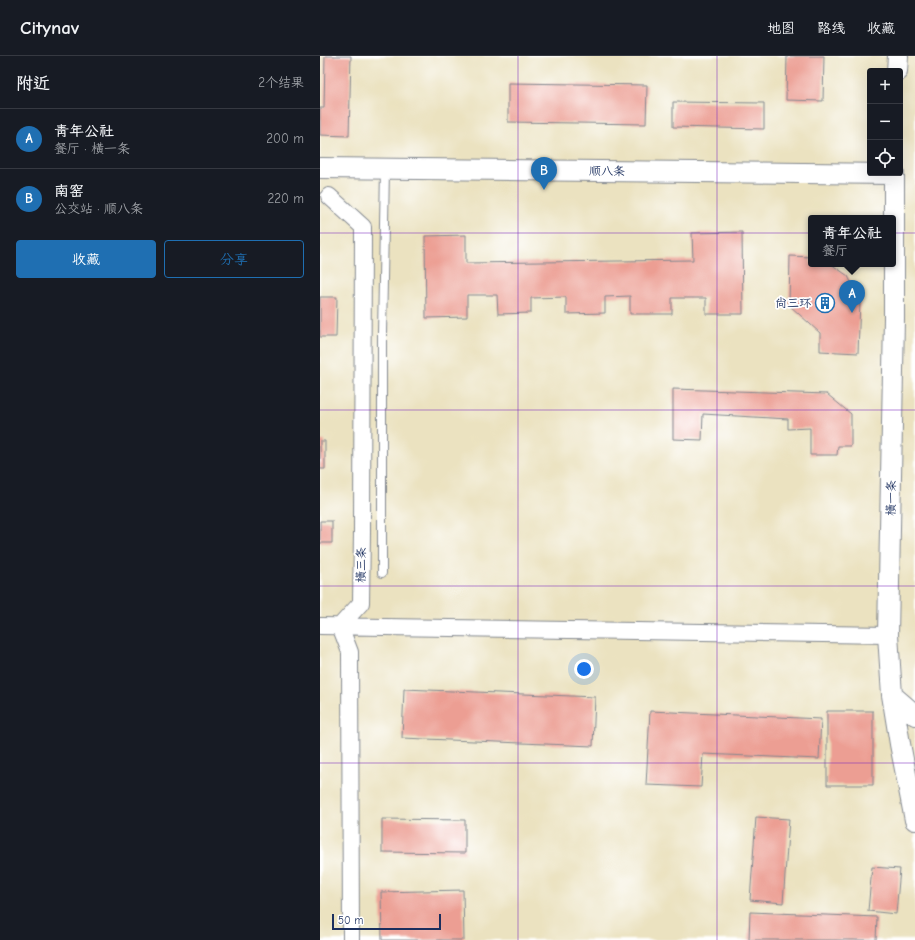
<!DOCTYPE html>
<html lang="zh">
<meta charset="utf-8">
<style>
:root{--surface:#171b24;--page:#242831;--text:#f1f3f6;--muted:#9ea1a6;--line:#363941;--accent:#1f6fb2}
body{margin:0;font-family:"Comic Neue","LXGW WenKai TC",sans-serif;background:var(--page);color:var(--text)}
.controls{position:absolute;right:12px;top:12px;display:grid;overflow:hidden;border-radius:4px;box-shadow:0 4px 16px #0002}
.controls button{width:36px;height:36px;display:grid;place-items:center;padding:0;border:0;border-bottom:1px solid var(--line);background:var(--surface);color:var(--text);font:20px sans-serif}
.scale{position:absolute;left:12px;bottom:10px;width:109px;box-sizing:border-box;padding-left:4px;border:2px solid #1b2f5e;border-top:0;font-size:11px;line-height:14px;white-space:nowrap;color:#1b2f5e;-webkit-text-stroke:3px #fff;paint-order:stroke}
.you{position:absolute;left:264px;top:613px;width:14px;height:14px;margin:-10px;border:3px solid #fff;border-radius:50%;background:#1a73e8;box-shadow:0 0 0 6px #1a73e833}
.badge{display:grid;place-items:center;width:26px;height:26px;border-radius:50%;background:var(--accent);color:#fff;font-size:13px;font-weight:700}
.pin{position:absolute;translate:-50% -33px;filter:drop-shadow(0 1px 2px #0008)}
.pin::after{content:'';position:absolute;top:21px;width:14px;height:12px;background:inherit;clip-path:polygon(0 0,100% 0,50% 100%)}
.popup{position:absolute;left:488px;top:159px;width:88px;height:52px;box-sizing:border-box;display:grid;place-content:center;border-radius:4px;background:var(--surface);filter:drop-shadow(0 1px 3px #0005);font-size:13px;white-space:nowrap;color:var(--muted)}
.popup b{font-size:15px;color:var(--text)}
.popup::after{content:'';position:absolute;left:50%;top:100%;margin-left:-8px;border:8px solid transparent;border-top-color:var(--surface)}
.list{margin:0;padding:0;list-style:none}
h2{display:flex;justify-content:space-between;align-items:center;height:52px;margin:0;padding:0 16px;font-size:17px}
h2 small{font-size:13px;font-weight:400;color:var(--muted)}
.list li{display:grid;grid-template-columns:26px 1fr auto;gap:12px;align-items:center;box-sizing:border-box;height:60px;padding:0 16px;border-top:1px solid var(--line)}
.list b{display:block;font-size:15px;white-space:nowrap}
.list p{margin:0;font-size:13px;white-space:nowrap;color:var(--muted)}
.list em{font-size:13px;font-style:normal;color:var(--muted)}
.actions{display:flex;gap:8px;padding:12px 16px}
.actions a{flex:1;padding:9px 0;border:1px solid var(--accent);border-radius:4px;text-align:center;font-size:14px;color:var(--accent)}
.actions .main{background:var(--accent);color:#fff}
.icon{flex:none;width:22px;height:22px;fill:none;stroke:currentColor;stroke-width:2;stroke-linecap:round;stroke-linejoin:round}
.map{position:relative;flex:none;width:595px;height:884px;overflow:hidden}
header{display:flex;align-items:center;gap:24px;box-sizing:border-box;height:56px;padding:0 20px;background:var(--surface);border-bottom:1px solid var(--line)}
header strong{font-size:19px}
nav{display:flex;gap:22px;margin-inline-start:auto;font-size:14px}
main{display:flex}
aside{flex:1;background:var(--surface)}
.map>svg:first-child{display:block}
.building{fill:#ec9e93}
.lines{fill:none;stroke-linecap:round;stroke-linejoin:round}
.service-casing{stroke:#83888f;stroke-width:10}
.minor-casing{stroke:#83888f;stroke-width:18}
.tertiary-casing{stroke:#83888f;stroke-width:22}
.service{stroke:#fff;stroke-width:8}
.minor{stroke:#fff;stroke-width:16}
.tertiary{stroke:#fff;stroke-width:20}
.grid{fill:none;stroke:#7b2cbf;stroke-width:1;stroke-opacity:0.55}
.labels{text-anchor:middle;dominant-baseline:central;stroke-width:3.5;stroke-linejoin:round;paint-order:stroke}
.street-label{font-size:12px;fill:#1b2f5e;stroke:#fff}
.poi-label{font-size:12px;fill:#1b2f5e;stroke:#fff;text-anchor:end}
</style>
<header>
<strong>Citynav</strong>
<nav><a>地图</a><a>路线</a><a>收藏</a></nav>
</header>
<main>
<aside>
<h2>附近<small>2个结果</small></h2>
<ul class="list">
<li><span class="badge">A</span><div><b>青年公社</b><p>餐厅 · 横一条</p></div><em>200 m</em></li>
<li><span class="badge">B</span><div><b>南窑</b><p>公交站 · 顺八条</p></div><em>220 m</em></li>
</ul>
<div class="actions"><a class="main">收藏</a><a>分享</a></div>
</aside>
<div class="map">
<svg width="595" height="884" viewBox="0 0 595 884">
<rect width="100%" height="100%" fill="#fff"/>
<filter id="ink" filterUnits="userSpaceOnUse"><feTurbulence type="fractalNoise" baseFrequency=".025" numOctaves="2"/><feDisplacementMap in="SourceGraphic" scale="8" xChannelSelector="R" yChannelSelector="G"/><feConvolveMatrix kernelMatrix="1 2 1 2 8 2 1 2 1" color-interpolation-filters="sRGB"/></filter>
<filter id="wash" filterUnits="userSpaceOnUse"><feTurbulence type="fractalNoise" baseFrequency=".012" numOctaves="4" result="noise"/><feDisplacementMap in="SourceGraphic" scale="16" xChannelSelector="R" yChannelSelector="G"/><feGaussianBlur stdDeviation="0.9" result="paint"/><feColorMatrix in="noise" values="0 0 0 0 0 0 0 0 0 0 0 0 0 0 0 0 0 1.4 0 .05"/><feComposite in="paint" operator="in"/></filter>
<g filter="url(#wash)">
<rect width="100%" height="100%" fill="#ebe2c0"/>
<g id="blocks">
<path class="building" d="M 5,0 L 31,0 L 29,80 L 0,79 L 0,52 L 4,52 Z
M 467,0 L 504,0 L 503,45 L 466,44 Z
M 188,27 L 327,29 L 326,68 L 188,66 Z
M 353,46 L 444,47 L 444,73 L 353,71 Z
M 422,176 L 423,258 L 386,258 L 386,242 L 352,242 L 352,258 L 310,258 L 310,240 L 285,241 L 285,257 L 246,258 L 246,241 L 211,242 L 211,257 L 178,258 L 177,239 L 147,239 L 147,261 L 106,262 L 105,180 L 146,179 L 146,207 L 373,204 L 372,177 Z
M 470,200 L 491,201 L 491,208 L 511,208 L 528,220 L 540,245 L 538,297 L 500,295 L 500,277 L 469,249 Z
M 0,241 L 17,241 L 16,281 L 0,281 Z
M 353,333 L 507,338 L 531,358 L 531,390 L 518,390 L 517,399 L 490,399 L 490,372 L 468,373 L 468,363 L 383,358 L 382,384 L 353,383 Z
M 0,385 L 5,385 L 5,413 L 0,413 Z
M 0,465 L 12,465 L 12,487 L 0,487 Z
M 84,633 L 275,641 L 273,690 L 82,682 Z
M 330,655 L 501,663 L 499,703 L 383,698 L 381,731 L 326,729 Z
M 507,655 L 553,655 L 553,729 L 507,729 Z
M 436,761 L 469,763 L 463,847 L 430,844 Z
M 62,763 L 145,764 L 145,797 L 62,796 Z
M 552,811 L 580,813 L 576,858 L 548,855 Z
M 143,834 L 144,884 L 62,884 L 61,836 Z
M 430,856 L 557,861 L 556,884 L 429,884 Z"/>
</g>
</g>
<g filter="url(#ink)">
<use href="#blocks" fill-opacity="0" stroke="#83888f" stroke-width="1"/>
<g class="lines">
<defs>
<path id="service" d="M 62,517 L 62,278 L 65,113"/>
<path id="minor" d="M 9,140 L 43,171 L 42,476 L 41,547 L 20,570
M 0,570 L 568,579
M 20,570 L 30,596 L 31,884"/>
<path id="tertiary" d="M 577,15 L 578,0
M 0,112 L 574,118
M 574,117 L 574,262 L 568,579 L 572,639 L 580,688 L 595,764
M 572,639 L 595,659"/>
</defs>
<use href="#service" class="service-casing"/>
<use href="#minor" class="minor-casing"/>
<use href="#tertiary" class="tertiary-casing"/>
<use href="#service" class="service"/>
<use href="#minor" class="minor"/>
<use href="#tertiary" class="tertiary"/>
</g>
</g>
<path class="grid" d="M 198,0 L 198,884M 397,0 L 397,884M 0,177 L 595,177M 0,354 L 595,354M 0,530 L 595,530M 0,707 L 595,707"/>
<defs>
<symbol id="building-ring" viewBox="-11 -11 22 22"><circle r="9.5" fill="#fff" stroke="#1f6fb2" stroke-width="1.5"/><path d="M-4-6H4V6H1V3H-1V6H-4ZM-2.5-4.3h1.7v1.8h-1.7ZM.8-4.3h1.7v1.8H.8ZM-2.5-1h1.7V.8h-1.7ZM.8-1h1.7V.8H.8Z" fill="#1f6fb2"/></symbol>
</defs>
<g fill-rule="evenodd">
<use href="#building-ring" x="494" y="236" width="22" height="22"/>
</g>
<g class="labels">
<g class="street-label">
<text transform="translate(287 115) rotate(1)">顺八条</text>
<text transform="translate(571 442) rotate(-89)">横一条</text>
<text transform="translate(41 509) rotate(-89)">横三条</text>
</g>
<g class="poi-label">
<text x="491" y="247">尚三环</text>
</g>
</g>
</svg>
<div class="controls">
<button>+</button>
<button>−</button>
<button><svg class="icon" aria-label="locate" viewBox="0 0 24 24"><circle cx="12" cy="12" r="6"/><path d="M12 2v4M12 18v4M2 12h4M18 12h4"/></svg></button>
</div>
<div class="scale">50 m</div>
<div class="you"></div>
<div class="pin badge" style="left:532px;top:257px">A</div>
<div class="popup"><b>青年公社</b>餐厅</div>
<div class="pin badge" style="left:224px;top:134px">B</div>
</div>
</main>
